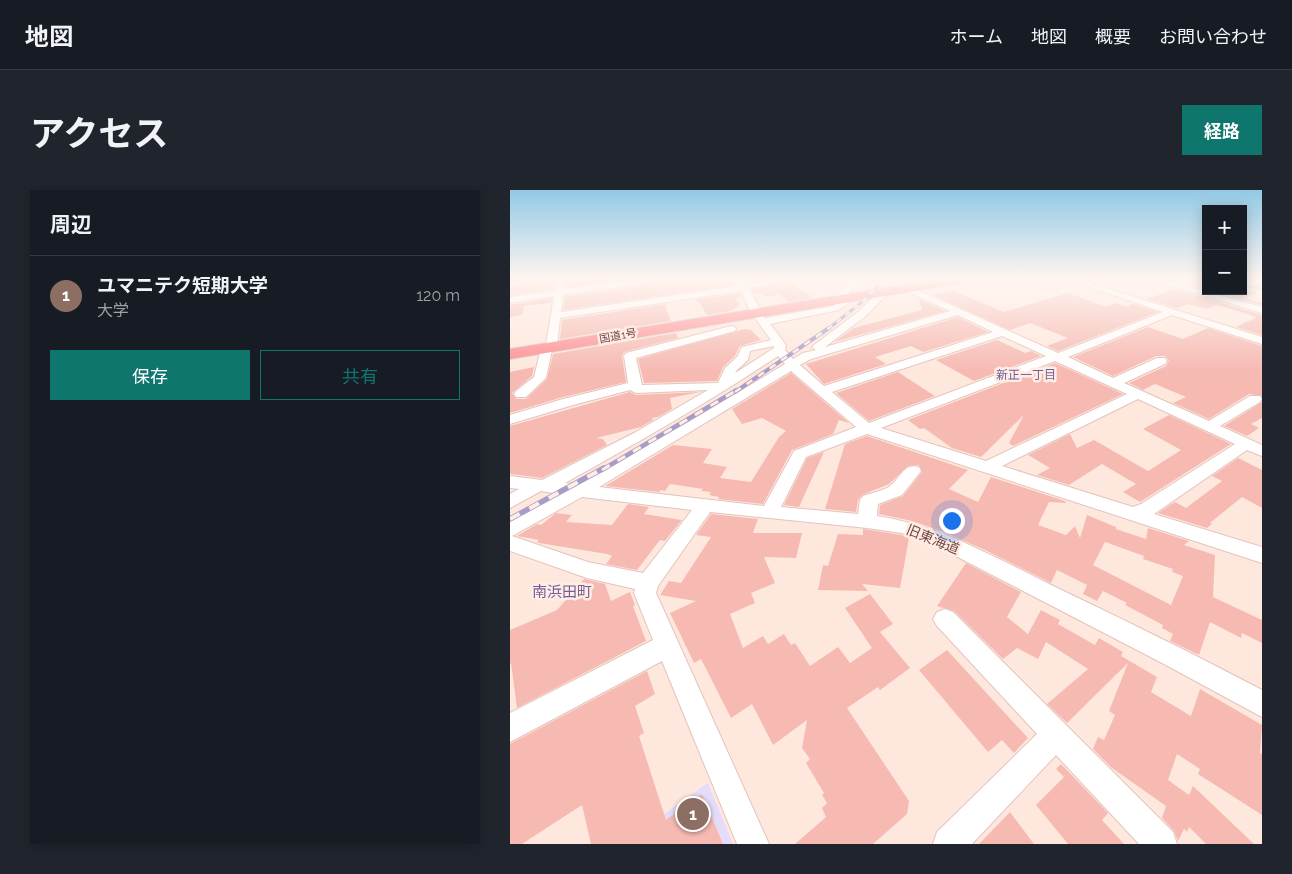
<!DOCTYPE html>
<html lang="ja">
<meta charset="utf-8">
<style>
:root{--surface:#171b24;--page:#20242c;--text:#f1f3f6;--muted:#9ea1a6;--line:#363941;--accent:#0f766e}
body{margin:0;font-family:Raleway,"Noto Sans JP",sans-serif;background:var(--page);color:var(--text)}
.controls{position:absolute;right:15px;top:15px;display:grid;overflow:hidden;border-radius:0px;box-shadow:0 2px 12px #0003}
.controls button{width:45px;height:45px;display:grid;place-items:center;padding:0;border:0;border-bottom:1px solid var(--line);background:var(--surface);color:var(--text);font:25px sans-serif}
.you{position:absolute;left:441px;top:330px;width:18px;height:18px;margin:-12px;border:4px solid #fff;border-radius:50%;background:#1a73e8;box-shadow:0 0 0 8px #1a73e833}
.badge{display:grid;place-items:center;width:32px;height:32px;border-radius:50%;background:var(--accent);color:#fff;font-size:16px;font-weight:700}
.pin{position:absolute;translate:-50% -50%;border:2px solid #fff;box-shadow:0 1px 5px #0006}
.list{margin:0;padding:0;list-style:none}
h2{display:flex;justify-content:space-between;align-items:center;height:65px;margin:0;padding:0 20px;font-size:21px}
h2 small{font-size:16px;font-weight:400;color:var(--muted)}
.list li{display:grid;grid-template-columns:32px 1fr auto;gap:15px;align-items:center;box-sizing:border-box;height:80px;padding:0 20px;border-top:1px solid var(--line)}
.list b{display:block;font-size:19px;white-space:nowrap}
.list p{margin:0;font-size:16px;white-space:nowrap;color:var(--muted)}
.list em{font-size:16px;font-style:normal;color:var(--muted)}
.actions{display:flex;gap:10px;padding:15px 20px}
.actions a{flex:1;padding:11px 0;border:1px solid var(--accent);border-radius:0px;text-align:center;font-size:18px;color:var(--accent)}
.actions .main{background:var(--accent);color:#fff}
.map{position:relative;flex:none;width:752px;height:654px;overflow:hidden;border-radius:0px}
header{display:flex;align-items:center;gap:30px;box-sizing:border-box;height:70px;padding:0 25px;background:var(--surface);border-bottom:1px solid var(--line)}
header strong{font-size:24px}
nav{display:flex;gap:28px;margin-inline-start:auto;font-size:18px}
.intro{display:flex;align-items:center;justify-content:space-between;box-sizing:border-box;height:120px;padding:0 30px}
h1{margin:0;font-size:35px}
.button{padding:12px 22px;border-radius:0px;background:var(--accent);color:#fff;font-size:18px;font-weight:700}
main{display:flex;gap:30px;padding:0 30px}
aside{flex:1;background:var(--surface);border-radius:0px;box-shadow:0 2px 12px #0003}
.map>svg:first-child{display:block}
.education{fill:#e5dbfa}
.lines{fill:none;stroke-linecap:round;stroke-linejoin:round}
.stream{stroke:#96dbd1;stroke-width:2.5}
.building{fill:#f6bab3;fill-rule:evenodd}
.minor-casing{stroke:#e4c3bc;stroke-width:2}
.highway-casing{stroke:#d8cbcb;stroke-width:2}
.minor{fill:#fff;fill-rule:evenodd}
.highway{fill:#fe8f92;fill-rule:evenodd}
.rail-far3-casing{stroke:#a79dc7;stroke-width:3}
.rail-far2-casing{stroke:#a79dc7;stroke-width:4}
.rail-far1-casing{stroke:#a79dc7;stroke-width:4.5}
.rail-casing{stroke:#a79dc7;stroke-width:5.5}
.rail-far3{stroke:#ffede5;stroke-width:2;stroke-dasharray:5.5;stroke-linecap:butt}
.rail-far2{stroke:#ffede5;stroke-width:2.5;stroke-dasharray:7;stroke-linecap:butt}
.rail-far1{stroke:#ffede5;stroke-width:3;stroke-dasharray:9;stroke-linecap:butt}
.rail{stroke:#ffede5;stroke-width:4;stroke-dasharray:11;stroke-linecap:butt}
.labels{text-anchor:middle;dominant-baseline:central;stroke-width:5;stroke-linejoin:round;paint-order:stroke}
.far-street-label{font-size:11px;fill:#754744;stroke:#ffede5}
.far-neighbourhood-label{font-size:12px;fill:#745f99;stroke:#ffede5}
.street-label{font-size:14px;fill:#754744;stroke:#ffede5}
.neighbourhood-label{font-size:15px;fill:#745f99;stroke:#ffede5}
</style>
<header>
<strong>地図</strong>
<nav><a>ホーム</a><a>地図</a><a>概要</a><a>お問い合わせ</a></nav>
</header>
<div class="intro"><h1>アクセス</h1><a class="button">経路</a></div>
<main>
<aside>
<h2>周辺<small></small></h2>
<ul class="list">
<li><span class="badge" style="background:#8d6e63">1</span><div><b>ユマニテク短期大学</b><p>大学</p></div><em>120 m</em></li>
</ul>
<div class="actions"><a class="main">保存</a><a>共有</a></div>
</aside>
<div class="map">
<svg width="752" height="654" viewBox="0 0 752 654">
<rect width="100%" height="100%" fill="#fee8dd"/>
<path class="education" d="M 198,593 L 223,654 L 112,654 Z"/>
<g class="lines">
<path class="stream" d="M 736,95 L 752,99"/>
</g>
<path class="building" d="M 57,89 L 114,89 L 56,97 Z
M 156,89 L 218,89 L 223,95 L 53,120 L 55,107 L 144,94 L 149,90 Z
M 45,91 L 43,99 L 0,105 L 0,96 Z
M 278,91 L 303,108 L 279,112 L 270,104 L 257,107 L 249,103 L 244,104 L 242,100 Z
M 665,99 L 752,125 L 752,145 L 726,137 L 747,127 L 707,115 L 696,119 L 678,114 L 667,118 L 637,109 Z
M 441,100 L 494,122 L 558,103 L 596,117 L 607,113 L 616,117 L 623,114 L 648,122 L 548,161 L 537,156 L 558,148 L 520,133 L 500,140 L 423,105 Z
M 703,101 L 746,101 L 746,103 L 733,108 L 752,113 L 752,115 Z
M 230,103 L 231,107 L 225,108 L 230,115 L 220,121 L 197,125 L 189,112 L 184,110 Z
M 42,108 L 41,113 L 14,116 L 12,125 L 0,127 L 0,115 Z
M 409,109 L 435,121 L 324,152 L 344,138 L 412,120 Z
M 156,114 L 157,116 L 155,116 L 161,131 L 50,149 L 52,130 Z
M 448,127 L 478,142 L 413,162 L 401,156 L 365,167 L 376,174 L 314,194 L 296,174 Z
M 638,137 L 673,149 L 698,138 L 752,156 L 752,206 L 739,204 L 699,229 L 663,213 L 676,207 L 645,194 L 633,200 L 619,193 L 656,176 L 659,170 L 655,166 L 646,166 L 603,186 L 563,167 Z
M 235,139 L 241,140 L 251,150 L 230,156 L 225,166 L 213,177 L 207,191 L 134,193 L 128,169 Z
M 166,143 L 168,148 L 114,162 L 112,166 L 116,192 L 53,207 L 0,223 L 0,182 L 24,177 L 22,186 L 2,203 L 6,209 L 16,209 L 37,189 L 43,164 Z
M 487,150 L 515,163 L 521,161 L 531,166 L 464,191 L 426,170 Z
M 545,173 L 613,204 L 503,256 L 499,253 L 514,225 L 471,267 L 442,258 L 414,238 L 410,239 L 398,230 Z
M 388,182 L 425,206 L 359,231 L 326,203 Z
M 281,183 L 339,233 L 329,230 L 323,244 L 282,260 L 253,314 L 208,309 L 209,307 L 199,305 L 201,302 L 191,301 L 193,299 L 160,294 L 155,301 L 151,300 L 149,302 L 95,296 L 163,255 L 202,259 L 193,273 L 217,277 L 210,288 L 241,292 L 269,247 L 276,241 L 252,228 L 232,234 L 222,219 Z
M 120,202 L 126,205 L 190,202 L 160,208 L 162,219 L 148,227 L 142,228 L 143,230 L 131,237 L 86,248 L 93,249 L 97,255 L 32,288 L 0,284 L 0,236 Z
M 752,212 L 752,228 L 741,234 L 749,238 L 737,246 L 714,236 Z
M 659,225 L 721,254 L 630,312 L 613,302 L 626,294 L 592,274 L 559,295 L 527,285 L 540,278 L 518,265 L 560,244 L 567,258 L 584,250 L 638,281 L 671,260 L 633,239 Z
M 357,246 L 458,280 L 439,299 L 468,312 L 481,287 L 555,311 L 556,313 L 539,312 L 528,335 L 556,345 L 565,336 L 570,348 L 577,325 L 606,337 L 606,339 L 636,349 L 638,338 L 679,351 L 674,355 L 705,365 L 703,407 L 752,430 L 752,453 L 732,443 L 731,448 L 700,432 L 689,465 L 660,451 L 663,444 L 652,438 L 653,435 L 615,415 L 617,413 L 593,401 L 587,411 L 573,404 L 577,395 L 547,380 L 541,393 L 475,360 L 433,342 L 402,331 L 369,324 L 370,315 L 393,306 L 412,282 L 409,275 L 398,276 L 379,294 L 352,305 L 348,310 L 346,322 L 315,319 L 335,254 ZM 595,352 L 634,366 L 633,369 L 663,379 L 662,382 L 673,386 L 661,415 L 583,375 Z
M 314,262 L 289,317 L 274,315 L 297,268 Z
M 728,268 L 752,280 L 752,318 L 732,307 L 700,333 L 702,334 L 697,338 L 648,323 L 665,312 L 676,318 L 712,291 L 702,286 Z
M 118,314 L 139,317 L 134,324 L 172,330 L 155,351 L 150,350 L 127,380 L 96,374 L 102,366 L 97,364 L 29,353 L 27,352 L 29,350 L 7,346 L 27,334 L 31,335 L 46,323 L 62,325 L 56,332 L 102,335 Z
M 201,324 L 248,329 L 243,343 L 292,343 L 286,368 L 254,367 L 265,393 L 241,403 L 245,413 L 220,424 L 233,458 L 253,446 L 258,454 L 274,444 L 281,455 L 285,453 L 300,476 L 328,457 L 340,473 L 362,458 L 335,418 L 360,404 L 383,434 L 370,442 L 400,478 L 370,500 L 368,497 L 337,518 L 399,611 L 397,624 L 363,654 L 285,654 L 316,627 L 312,618 L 317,613 L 312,605 L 314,603 L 296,573 L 300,569 L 292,558 L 297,530 L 263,555 L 242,514 L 221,528 L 191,469 L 184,473 L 160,423 L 186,411 L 150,405 L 159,391 L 171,393 L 201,347 L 186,345 Z
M 353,339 L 392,345 L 399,348 L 390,398 L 352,394 L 358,401 L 308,400 L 313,375 L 318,376 L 328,344 L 353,345 Z
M 456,373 L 511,402 L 497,427 L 518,444 L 531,420 L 550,430 L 548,434 L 585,455 L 589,448 L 613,462 L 611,466 L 647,487 L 641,502 L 681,526 L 690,499 L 752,535 L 750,563 L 752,564 L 752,625 L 688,584 L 690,579 L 667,564 L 658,590 L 679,605 L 683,596 L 744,654 L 696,654 L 679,637 L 677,642 L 674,639 L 668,651 L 664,641 L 652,628 L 656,616 L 602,578 L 583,559 L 588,547 L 594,550 L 605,525 L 599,521 L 618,473 L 557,533 L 537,514 L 578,479 L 536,452 L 528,469 L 507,458 L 493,469 L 444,421 L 427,416 Z
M 74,389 L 95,394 L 101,411 L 120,402 L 125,415 L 123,416 L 136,451 L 7,518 L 1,473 L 0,474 L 0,440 L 47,420 Z
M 437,460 L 518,548 L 504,563 L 492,550 L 478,562 L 409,480 Z
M 137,481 L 145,504 L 125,516 L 134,543 L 129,546 L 156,630 L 192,604 L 213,654 L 81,654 L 72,615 L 12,654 L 0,654 L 0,554 Z
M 551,574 L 598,623 L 592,630 L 614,654 L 558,654 L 526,615 L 554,587 L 546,579 Z
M 500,622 L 524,654 L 469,654 Z"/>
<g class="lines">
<defs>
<path id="minor" d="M 0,89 L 8,89 L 0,92 Z
M 47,89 L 55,89 L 54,99 L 127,89 L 148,89 L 144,92 L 53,105 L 51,122 L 227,96 L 220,89 L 229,89 L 235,95 L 264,89 L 280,89 L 239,99 L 255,128 L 323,116 L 326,114 L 322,113 L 322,109 L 344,89 L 353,89 L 333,109 L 340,105 L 343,106 L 343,110 L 329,120 L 260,134 L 276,155 L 275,160 L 283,169 L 293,163 L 306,160 L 302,157 L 304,155 L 349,121 L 371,100 L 374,99 L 379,102 L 357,125 L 315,157 L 440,121 L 394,100 L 394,96 L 397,95 L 548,163 L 653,122 L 555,89 L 567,89 L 752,147 L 752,154 L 662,125 L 558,167 L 603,188 L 647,168 L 655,168 L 657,171 L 655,174 L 614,193 L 699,231 L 740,206 L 750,206 L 752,209 L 750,212 L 710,236 L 752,255 L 752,266 L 737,260 L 644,324 L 752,357 L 752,373 L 357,244 L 296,267 L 271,317 L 348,324 L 350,310 L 353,306 C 361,303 373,301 380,296 C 391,288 393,273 409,277 L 411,281 L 392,305 L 368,314 L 367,326 C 427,335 481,365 535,392 C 608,427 680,462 752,500 L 752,527 L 654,474 L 434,360 L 392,343 L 357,338 L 200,322 L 148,396 L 146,403 L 259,654 L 227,654 L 152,471 L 0,552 L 0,523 L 143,450 L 124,403 L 125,399 L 77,388 L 0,361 L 0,331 L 49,304 L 31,301 L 0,318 L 0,304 L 9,299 L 0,298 L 0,286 L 32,290 L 124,243 L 198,200 L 126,203 L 120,200 L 63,215 L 0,234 L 0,225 L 53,209 L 118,193 L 114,166 L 116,163 L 221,136 L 225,137 L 226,139 L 225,141 L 126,168 L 132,195 L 208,193 L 215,178 L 227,167 L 232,157 L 261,150 L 241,123 L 231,101 L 50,128 L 47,157 L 42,160 L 36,188 L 16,207 L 6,207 L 4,204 L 6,201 L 24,187 L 31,158 L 36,155 L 44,106 L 0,113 L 0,107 L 45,101 ZM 448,125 L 483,142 L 314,196 L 290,175 L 301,169 ZM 492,146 L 536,166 L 359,233 L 322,202 ZM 264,156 L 264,158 L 225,183 L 227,180 L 238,170 L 240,161 ZM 268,166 L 275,174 L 177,233 L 67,294 L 55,293 C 127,253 199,212 268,166 ZM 545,171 L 617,204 L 476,271 L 371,238 ZM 281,181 L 346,237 L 284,261 L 254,316 L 89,297 ZM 628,209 L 725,254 L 631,314 L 623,317 L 492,276 ZM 72,307 L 182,320 L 133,383 L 78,372 L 2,346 Z
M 639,89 L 652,89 L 752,117 L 752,123 Z
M 744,89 L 752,89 L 752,92 L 733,99 L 733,93 Z
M 435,419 L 443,422 L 663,642 L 667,654 L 629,654 L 546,565 L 462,654 L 423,654 L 427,642 L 527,544 L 427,436 L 423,429 L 427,422 Z"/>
<path id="highway" d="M 429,89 L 458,89 L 452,93 L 0,169 L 0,159 Z"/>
</defs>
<use href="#minor" class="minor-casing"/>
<use href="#highway" class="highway-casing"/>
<use href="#minor" class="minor"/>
<use href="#highway" class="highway"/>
<defs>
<path id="rail-far3" d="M 318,139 L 352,112 L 375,89"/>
<path id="rail-far2" d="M 225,202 L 319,138"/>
<path id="rail-far1" d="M 92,280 L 227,200"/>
<path id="rail" d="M 0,329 L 94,278"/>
</defs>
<use href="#rail-far3" class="rail-far3-casing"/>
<use href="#rail-far2" class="rail-far2-casing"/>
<use href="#rail-far1" class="rail-far1-casing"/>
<use href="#rail" class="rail-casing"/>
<use href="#rail-far3" class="rail-far3"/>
<use href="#rail-far2" class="rail-far2"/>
<use href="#rail-far1" class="rail-far1"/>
<use href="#rail" class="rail"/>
</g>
<linearGradient id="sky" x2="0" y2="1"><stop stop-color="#92c9e5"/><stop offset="0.49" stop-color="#fff5f0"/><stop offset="1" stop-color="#fff5f0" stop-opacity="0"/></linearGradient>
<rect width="752" height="181" fill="url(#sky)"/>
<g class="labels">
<g class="far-street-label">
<text transform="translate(108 146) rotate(-10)">国道1号</text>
</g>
<g class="far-neighbourhood-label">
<text x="516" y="185">新正一丁目</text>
</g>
<g class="street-label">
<text transform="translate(423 349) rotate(22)">旧東海道</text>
</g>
<g class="neighbourhood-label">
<text x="52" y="402">南浜田町</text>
</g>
</g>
</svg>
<div class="controls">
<button>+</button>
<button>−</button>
</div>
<div class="you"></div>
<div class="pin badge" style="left:183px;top:624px;background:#8d6e63">1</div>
</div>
</main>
